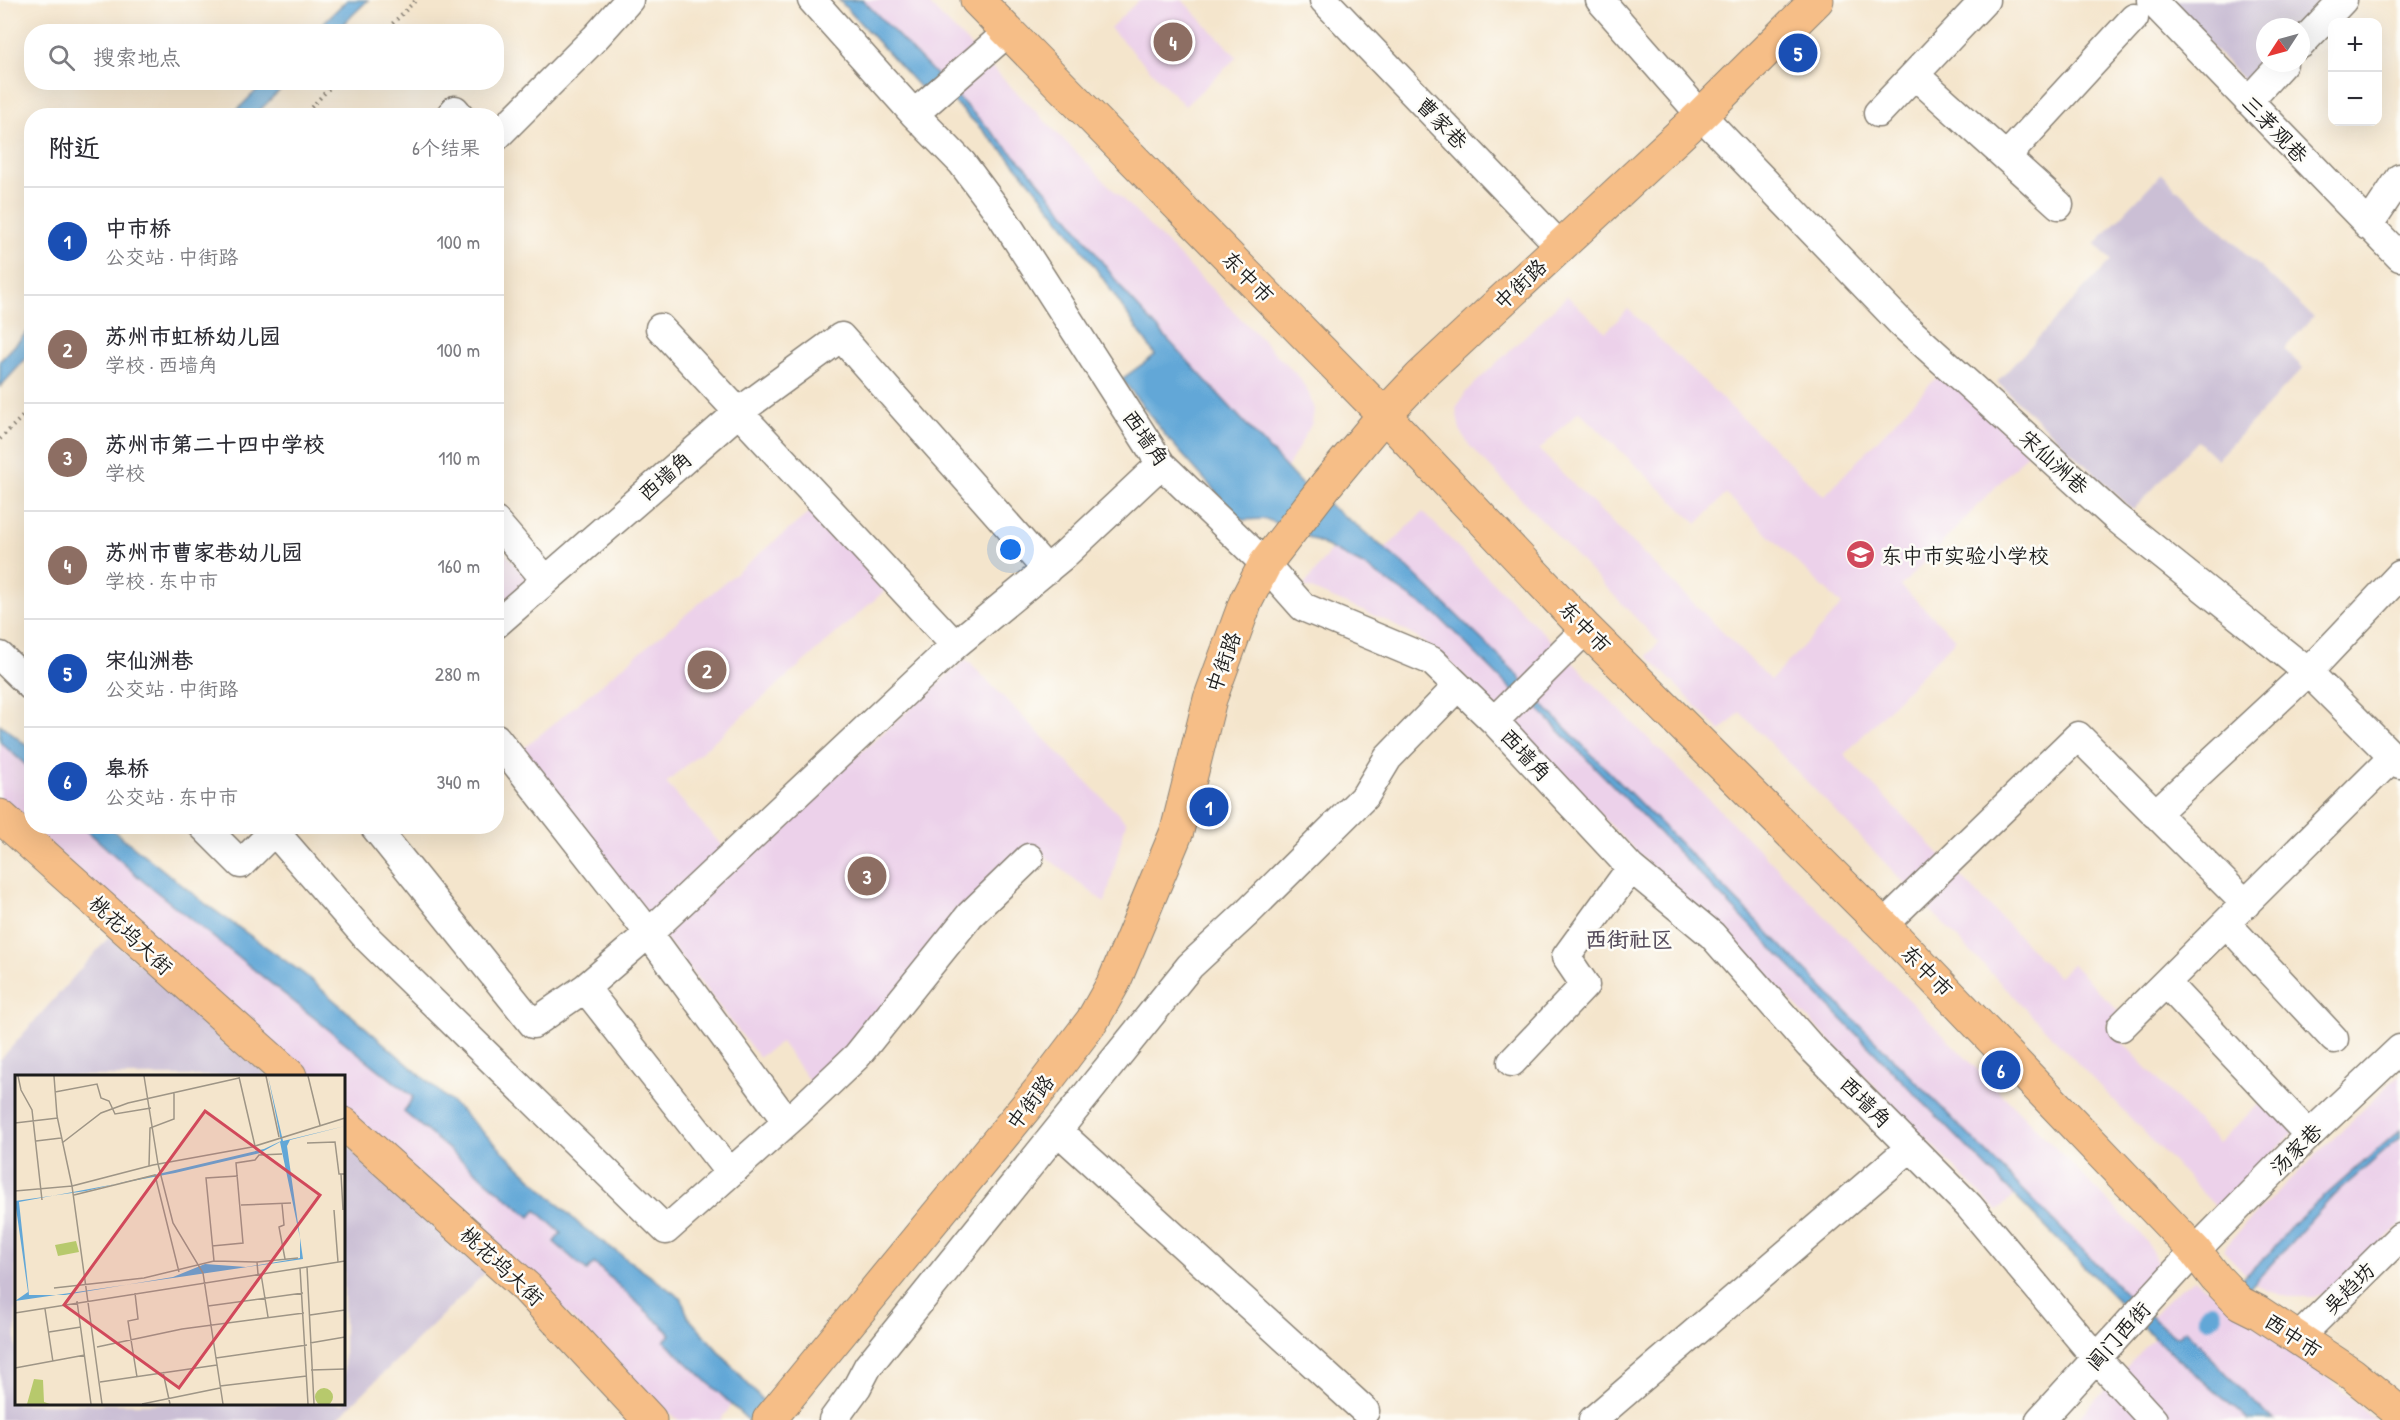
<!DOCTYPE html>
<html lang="zh">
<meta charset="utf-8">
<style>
:root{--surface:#fff;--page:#f7f7f7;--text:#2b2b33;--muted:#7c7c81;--line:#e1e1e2;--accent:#0f766e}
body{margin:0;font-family:"Patrick Hand","LXGW WenKai TC",sans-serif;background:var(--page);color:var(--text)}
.controls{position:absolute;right:18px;top:18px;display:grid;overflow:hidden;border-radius:12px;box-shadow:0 6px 24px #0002}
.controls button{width:54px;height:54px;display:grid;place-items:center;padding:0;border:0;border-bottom:2px solid var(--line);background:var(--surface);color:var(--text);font:30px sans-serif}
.compass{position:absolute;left:2256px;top:18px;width:54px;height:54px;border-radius:50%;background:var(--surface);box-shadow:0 6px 24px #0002;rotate:234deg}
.you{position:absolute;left:1011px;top:550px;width:21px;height:21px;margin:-15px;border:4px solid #fff;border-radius:50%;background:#1a73e8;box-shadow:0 0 0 9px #1a73e833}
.badge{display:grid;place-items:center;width:39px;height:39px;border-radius:50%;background:var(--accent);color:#fff;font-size:20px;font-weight:700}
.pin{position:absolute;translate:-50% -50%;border:3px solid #fff;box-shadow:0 2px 6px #0006}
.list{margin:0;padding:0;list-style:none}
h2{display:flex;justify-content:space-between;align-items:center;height:78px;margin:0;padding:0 24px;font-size:26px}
h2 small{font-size:20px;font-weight:400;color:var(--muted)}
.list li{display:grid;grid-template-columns:39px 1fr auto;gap:18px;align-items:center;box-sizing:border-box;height:108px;padding:0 24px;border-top:2px solid var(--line)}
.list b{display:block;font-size:22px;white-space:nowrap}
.list p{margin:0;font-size:20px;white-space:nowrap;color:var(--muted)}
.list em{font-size:20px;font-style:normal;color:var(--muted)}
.icon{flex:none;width:33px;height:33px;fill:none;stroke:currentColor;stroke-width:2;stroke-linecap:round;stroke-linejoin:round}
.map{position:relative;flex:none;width:2400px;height:1420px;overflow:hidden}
.search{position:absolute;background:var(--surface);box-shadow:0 6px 24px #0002;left:24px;top:24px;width:480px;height:66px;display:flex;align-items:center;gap:15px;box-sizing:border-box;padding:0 21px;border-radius:24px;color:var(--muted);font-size:22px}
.panel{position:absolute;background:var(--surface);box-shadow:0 6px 24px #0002;left:24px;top:108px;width:480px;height:726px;border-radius:24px}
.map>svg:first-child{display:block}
.built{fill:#ecd1ea;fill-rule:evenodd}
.industrial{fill:#cbbfd5}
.water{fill:#62a7d7;stroke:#3f627a;stroke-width:1.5}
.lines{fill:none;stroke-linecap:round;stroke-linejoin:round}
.canal{stroke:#62a7d7;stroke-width:22}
.minor-casing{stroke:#888074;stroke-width:31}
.major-casing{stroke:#888074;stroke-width:35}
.path{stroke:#888074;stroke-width:4;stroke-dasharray:1.5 4.5;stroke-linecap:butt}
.minor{stroke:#fff;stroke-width:28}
.major{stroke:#f6be87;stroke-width:33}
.labels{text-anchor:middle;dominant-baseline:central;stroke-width:5;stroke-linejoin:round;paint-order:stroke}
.street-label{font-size:21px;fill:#1c1c1c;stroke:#fdfcf7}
.poi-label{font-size:21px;fill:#1c1c1c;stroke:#fdfcf7;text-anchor:start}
.neighbourhood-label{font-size:22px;font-weight:bold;fill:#584e5d;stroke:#fdfcf7}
.inset-road{fill:none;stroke:#9e9586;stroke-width:1.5}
.view{fill:#d1495b;fill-opacity:0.15;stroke:#d1495b;stroke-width:3}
.inset-edge{fill:none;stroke:#1c1c1c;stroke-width:3}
</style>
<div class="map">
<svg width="2400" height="1420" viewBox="0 0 2400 1420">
<rect width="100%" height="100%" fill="#fdfcf7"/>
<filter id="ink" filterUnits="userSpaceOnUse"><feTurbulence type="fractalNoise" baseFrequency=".0167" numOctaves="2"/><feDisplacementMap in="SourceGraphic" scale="12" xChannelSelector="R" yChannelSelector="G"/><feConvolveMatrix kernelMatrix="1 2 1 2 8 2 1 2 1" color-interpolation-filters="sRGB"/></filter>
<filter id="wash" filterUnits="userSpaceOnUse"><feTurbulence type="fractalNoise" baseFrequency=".008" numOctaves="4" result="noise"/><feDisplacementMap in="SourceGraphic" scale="24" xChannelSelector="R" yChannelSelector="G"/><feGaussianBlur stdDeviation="1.35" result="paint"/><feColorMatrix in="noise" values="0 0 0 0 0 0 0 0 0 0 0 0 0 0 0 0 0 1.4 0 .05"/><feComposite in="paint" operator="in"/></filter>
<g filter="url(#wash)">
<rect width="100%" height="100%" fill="#f4e5cc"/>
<path class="built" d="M 863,0 L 925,0 L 1299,377 L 1309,394 L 1314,410 L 1312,423 L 1287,468 L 1126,294 L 1071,220 L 1029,170 Z
M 1139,0 L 1182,0 L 1237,57 L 1185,106 L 1110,28 Z
M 1567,296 L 1606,332 L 1628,309 L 1824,496 L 1942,372 L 2028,453 L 1901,586 L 1956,639 L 1844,755 L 2058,977 L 2072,964 L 2119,1012 L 2106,1025 L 2218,1143 L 2277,1087 L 2307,1119 L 2217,1208 L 1740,712 L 1721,731 L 1647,656 L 1659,642 L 1469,445 L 1460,430 L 1456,409 L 1466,392 ZM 1579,411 L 1697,524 L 1726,494 L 1842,605 L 1771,680 L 1539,450 Z
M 815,508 L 889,587 L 666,783 L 725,849 L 651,918 L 519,752 Z
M 1423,512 L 2142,1235 L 2154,1254 L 2159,1268 L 2157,1281 L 2133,1301 L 2015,1195 L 1997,1211 L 1740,949 L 1643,858 L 1445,657 L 1416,637 L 1385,620 L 1304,586 L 1333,547 L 1356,525 L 1385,549 Z
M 496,544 L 529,580 L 496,610 Z
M 966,659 L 1126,822 L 1105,903 L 1036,849 L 820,1096 L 781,1042 L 759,1057 L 660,931 Z
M 0,742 L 28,767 L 31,775 L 32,826 L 83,827 L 143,881 L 413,1097 L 404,1112 L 530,1216 L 535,1210 L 561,1233 L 555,1242 L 586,1271 L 594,1263 L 671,1334 L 665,1341 L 732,1405 L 720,1420 L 679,1420 L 660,1406 L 494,1240 L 344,1108 L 344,1076 L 307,1076 L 0,800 Z
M 2400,1074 L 2400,1225 L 2331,1291 L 2314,1297 L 2288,1297 L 2266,1290 L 2254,1283 L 2223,1250 L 2247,1222 Z
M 2195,1280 L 2314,1366 L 2375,1420 L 2273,1420 L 2237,1385 L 2186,1331 L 2177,1337 L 2151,1317 L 2179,1289 Z
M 2154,1338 L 2226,1400 L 2248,1420 L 2076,1420 Z"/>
<path class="industrial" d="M 2167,0 L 2338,0 L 2301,27 L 2265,27 L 2265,63 L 2253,90 Z
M 2161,174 L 2313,317 L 2284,349 L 2303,368 L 2217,459 L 2198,441 L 2133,510 L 1997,382 L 2111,260 L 2095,244 Z
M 109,937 L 268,1076 L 16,1076 L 16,1404 L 344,1404 L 344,1143 L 488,1270 L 336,1420 L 0,1420 L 0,1060 Z"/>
<path class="water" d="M 347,0 L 368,0 L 336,31 L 315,31 Z
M 839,0 L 863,0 L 1029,170 L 1071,220 L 1126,294 L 1302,485 L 1356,525 L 1407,567 L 1517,674 L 1531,693 L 2133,1301 L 2174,1335 L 2179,1336 L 2186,1330 L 2237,1385 L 2273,1420 L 2248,1420 L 2154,1338 L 1533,704 L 1529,707 L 1437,615 L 1363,565 L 1289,527 L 1265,519 L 1243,520 L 1237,516 L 1166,436 L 1122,379 L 1155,355 C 1112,291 1069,227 1019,169 C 997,143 972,120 948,96 L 937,106 Z
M 264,83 L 287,83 L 255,115 L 232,115 Z
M 31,328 L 31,353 L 0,387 L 0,361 Z
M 0,724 L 31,749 L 31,775 L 28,767 L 0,742 Z
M 83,827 L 109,827 L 207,905 L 304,974 L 458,1108 L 581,1226 L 682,1299 L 688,1317 L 780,1420 L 748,1420 L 664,1341 L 671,1334 L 594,1263 L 587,1271 L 554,1242 L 561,1233 L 536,1210 L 530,1217 L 404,1112 L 413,1097 L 143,881 Z
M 2400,1130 L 2400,1138 L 2333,1196 L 2254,1283 L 2249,1287 L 2241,1280 L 2269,1254 L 2290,1227 Z"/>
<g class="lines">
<path class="canal" d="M 2209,1316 L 2211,1314"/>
</g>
</g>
<g filter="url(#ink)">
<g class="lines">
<defs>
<path id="minor" d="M 812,0 L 914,114
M 1324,0 L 1560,246
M 1600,0 L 1701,115 L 1902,324 L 2115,517 L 2308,672 L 2400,764
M 2151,0 L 2400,257
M 1008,32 L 914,114 L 962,163 L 1003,218 L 1161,464 L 1265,564 L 1303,607 L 1432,661 L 1494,721 L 1631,868 L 1712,935 L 1809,1045 L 1969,1206 L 2098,1360 L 2153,1420
M 2301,44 L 2343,0
M 1915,75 L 2059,205
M 2248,101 L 2283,63
M 1878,113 L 1985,0
M 450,116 L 455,110 L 460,116
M 496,137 L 595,38 L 629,0
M 2007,156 L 2134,18
M 2368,226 L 2400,178
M 660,328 L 955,645
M 496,522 L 546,580
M 496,624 L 740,411 L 841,337 L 1047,570
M 0,656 L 32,687
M 1494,721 L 1586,629
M 496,738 L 638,919 L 787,1122
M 2155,814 L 2308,672 L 2400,575
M 203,826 L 241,864 L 279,826
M 374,826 L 533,1024 L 585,988 L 649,933 L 955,645 L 1063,556 L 1161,464
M 274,831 L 368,939 L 666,1230 L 795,1115 L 857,1056 L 970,915 L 1029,858
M 2226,923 L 2334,1039
M 1883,925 L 2078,736 L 2246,904
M 2166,983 L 2309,1135
M 585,988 L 730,1173
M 2121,1027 L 2393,757
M 1512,1062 L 1585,985 L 1566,957 L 1631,868
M 1058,1131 L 1365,1411
M 2297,1339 L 2400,1237
M 833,1420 L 857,1387 L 868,1366 L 1190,966 L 1246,914 L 1365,796 L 1388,758 L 1458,686
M 1593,1420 L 1911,1147
M 2040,1420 L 2195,1251 L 2309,1135 L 2400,1049"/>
<path id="major" d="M 977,0 L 1384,415 L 1586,629 L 1883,925 L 2195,1251 L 2216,1278 L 2240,1303 L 2258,1312 L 2352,1374 L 2400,1413
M 0,816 L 290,1076
M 344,1124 L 527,1288 L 650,1420
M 769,1420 L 1039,1091 L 1092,1021 L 1114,982 L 1177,831 L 1210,699 L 1246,601 L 1265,564 L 1326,485 L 1384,415 L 1420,377 L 1701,115 L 1817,0"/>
</defs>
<use href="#minor" class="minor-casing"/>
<use href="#major" class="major-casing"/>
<path class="path" d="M 384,32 L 416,0
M 303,116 L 335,82
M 0,439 L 32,407"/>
<use href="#minor" class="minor"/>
<use href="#major" class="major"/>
</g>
</g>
<defs>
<symbol id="school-disc" viewBox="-11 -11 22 22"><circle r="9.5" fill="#d1495b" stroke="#fdfcf7"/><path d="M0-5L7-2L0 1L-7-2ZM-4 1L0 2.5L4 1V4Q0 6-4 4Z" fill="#fff"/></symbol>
</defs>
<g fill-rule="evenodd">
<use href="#school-disc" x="1844" y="538" width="33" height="33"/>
</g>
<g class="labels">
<g class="street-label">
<text transform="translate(1442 123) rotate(46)">曹家巷</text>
<text transform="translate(2275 129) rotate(46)">三茅观巷</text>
<text transform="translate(1248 277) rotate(46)">东中市</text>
<text transform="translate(1520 284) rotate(-43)">中街路</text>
<text transform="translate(1146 438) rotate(55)">西墙角</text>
<text transform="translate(2054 462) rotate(42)">宋仙洲巷</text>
<text transform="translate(665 476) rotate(-41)">西墙角</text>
<text transform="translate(1585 627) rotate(46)">东中市</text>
<text transform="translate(1223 662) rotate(-70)">中街路</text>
<text transform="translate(1526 755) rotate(47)">西墙角</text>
<text transform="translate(131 935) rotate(43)">桃花坞大街</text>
<text transform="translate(1927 971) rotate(46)">东中市</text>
<text transform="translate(1030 1102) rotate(-52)">中街路</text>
<text transform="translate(1866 1102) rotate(45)">西墙角</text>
<text transform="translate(2296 1149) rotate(-45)">汤家巷</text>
<text transform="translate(502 1266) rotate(43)">桃花坞大街</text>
<text transform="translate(2349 1288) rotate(-45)">吴趋坊</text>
<text transform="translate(2118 1336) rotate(-48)">阊门西街</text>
<text transform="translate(2293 1336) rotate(34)">西中市</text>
</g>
<g class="poi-label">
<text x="1881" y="555">东中市实验小学校</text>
</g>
<g class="neighbourhood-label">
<text x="1629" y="939">西街社区</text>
</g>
</g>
<g transform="translate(15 1075)">
<rect width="330" height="330" fill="#f4e5cc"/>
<path d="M 61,166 L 64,177 L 43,181 L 40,170 ZM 19,304 L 28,305 L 29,327 L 35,329 L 12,329 ZM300 322a9 9 0 1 1 18 0a9 9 0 1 1-18 0Z" fill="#b7c96c"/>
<path d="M 253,1 L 268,66 L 330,51 L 275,65 L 272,71 L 288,184 L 0,226 L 13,217 L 0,126 L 71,116 L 249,74 L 266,66 ZM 265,67 L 285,163 L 285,183 L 231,192 L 190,189 L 158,202 L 50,220 L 14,220 L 4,127 L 160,98 L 245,78 Z" fill="#62a7d7" fill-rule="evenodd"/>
<path class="inset-road" d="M 3,1 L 6,15 L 17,35 L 27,125M 39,1 L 42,41 L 57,111 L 138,90 L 237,72 L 330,43M 129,1 L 143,89M 251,1 L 264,62M 293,1 L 305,50M 224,2 L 240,71M 40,17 L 82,9 L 86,23 L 94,26 L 100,39 L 136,33M 0,48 L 43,43M 21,66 L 46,63M 47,68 L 86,38 L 113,28 L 224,3M 292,68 L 320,67 L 324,99 L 330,99M 143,89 L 158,148 L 188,198 L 208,329M 134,91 L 135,53 L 159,44 L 159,18M 326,99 L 328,135M 0,116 L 57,111 L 87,329M 59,120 L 140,100 L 164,197M 267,129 L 269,150 L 264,152 L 270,184M 226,130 L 276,128M 319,135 L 323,187M 197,171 L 228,168 L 221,88 L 240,85 L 244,80 L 267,79M 199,186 L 191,103 L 223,101M 242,187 L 283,183M 292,192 L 299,329M 285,193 L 293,329M 246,199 L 253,242M 39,213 L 129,203 L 199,186 L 242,187 L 243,199M 120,218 L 123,244 L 113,246 L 122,302M 62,226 L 76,329M 193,231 L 288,218M 30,234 L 38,287M 0,238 L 330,186M 295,240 L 330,235M 34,257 L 66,252M 295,268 L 330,262M 82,272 L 167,254 L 289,238M 201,283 L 292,270M 0,293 L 70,280M 296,295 L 330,294M 148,297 L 155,329M 85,307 L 202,290M 205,311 L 292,301M 127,329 L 205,313"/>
<path class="view" d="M 190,36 L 305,120 L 164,313 L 49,230 Z"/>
<rect width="330" height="330" class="inset-edge"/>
</g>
</svg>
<div class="controls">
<button>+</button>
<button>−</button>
</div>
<svg class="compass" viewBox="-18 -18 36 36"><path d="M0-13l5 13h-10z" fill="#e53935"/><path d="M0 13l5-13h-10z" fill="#7c7c81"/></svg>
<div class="you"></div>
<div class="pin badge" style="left:1209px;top:807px;background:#1a4fb4">1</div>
<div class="pin badge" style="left:707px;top:670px;background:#8d6e63">2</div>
<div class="pin badge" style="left:867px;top:876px;background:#8d6e63">3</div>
<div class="pin badge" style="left:1173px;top:42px;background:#8d6e63">4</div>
<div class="pin badge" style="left:1798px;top:53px;background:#1a4fb4">5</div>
<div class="pin badge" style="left:2001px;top:1070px;background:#1a4fb4">6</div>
<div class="search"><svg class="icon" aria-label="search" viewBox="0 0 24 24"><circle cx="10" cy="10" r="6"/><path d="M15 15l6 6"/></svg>搜索地点</div>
<section class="panel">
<h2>附近<small>6个结果</small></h2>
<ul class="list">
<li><span class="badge" style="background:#1a4fb4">1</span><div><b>中市桥</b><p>公交站 · 中街路</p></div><em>100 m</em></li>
<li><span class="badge" style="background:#8d6e63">2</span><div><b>苏州市虹桥幼儿园</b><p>学校 · 西墙角</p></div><em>100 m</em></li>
<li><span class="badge" style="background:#8d6e63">3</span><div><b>苏州市第二十四中学校</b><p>学校</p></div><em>110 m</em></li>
<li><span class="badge" style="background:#8d6e63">4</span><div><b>苏州市曹家巷幼儿园</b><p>学校 · 东中市</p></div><em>160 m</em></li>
<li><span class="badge" style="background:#1a4fb4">5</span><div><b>宋仙洲巷</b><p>公交站 · 中街路</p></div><em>280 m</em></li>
<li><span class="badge" style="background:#1a4fb4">6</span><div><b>皋桥</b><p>公交站 · 东中市</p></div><em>340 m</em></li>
</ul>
</section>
</div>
